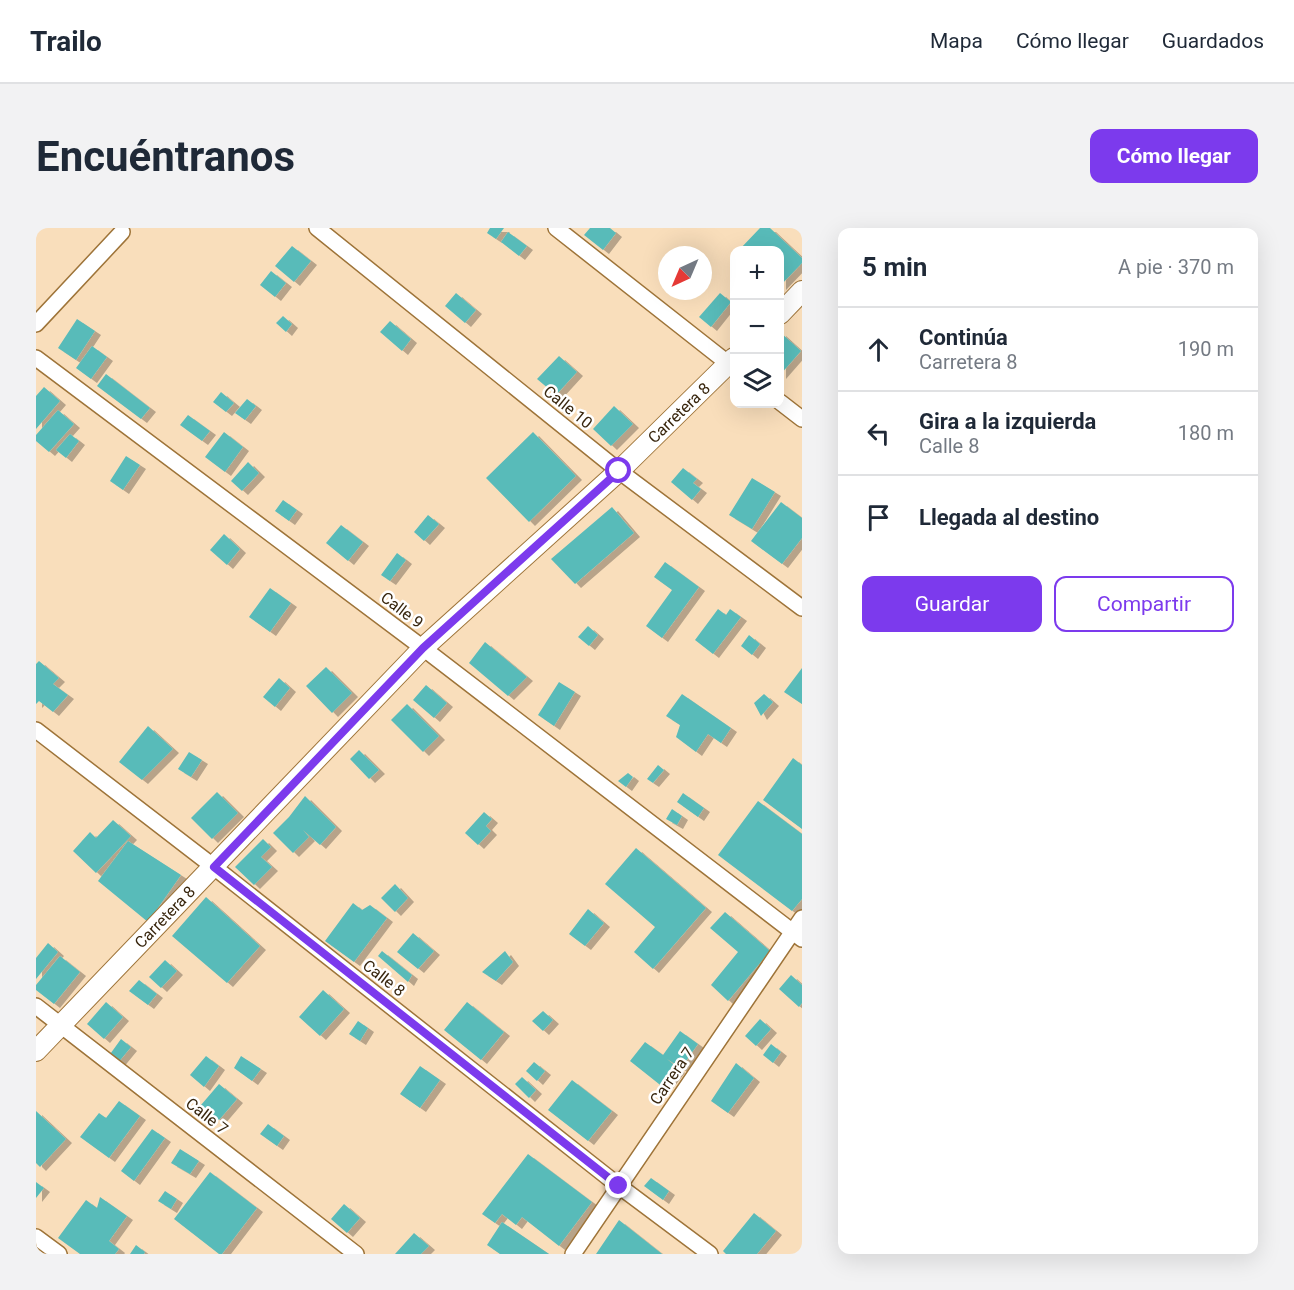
<!DOCTYPE html>
<html lang="es">
<meta charset="utf-8">
<style>
:root{--surface:#fff;--page:#f2f2f3;--text:#1f2937;--muted:#747a83;--line:#e0e1e3;--accent:#7c3aed}
body{margin:0;font-family:Roboto,sans-serif;background:var(--page);color:var(--text)}
.controls{position:absolute;right:18px;top:18px;display:grid;overflow:hidden;border-radius:12px;box-shadow:0 6px 24px #0002}
.controls button{width:54px;height:54px;display:grid;place-items:center;padding:0;border:0;border-bottom:2px solid var(--line);background:var(--surface);color:var(--text);font:30px sans-serif}
.compass{position:absolute;left:622px;top:18px;width:54px;height:54px;border-radius:50%;background:var(--surface);box-shadow:0 6px 24px #0002;rotate:224deg}
.stop{position:absolute;width:18px;height:18px;margin:-14px;border:4px solid #7c3aed;border-radius:50%;background:#fff}
.stop.end{background:#7c3aed;border-color:#fff;box-shadow:0 2px 6px #0008}
.list{margin:0;padding:0;list-style:none}
h2{display:flex;justify-content:space-between;align-items:center;height:78px;margin:0;padding:0 24px;font-size:26px}
h2 small{font-size:20px;font-weight:400;color:var(--muted)}
.list li{display:grid;grid-template-columns:39px 1fr auto;gap:18px;align-items:center;box-sizing:border-box;height:84px;padding:0 24px;border-top:2px solid var(--line)}
.list b{display:block;font-size:22px;white-space:nowrap}
.list p{margin:0;font-size:20px;white-space:nowrap;color:var(--muted)}
.list em{font-size:20px;font-style:normal;color:var(--muted)}
.actions{display:flex;gap:12px;padding:18px 24px}
.actions a{flex:1;padding:14px 0;border:2px solid var(--accent);border-radius:12px;text-align:center;font-size:21px;color:var(--accent)}
.actions .main{background:var(--accent);color:#fff}
.icon{flex:none;width:33px;height:33px;fill:none;stroke:currentColor;stroke-width:2;stroke-linecap:round;stroke-linejoin:round}
.map{position:relative;flex:none;width:766px;height:1026px;overflow:hidden;border-radius:12px}
header{display:flex;align-items:center;gap:36px;box-sizing:border-box;height:84px;padding:0 30px;background:var(--surface);border-bottom:2px solid var(--line)}
header strong{font-size:28px}
nav{display:flex;gap:33px;margin-inline-start:auto;font-size:21px}
.intro{display:flex;align-items:center;justify-content:space-between;box-sizing:border-box;height:144px;padding:0 36px}
h1{margin:0;font-size:42px}
.button{padding:15px 27px;border-radius:12px;background:var(--accent);color:#fff;font-size:21px;font-weight:700}
main{display:flex;gap:36px;padding:0 36px}
aside{flex:1;background:var(--surface);border-radius:12px;box-shadow:0 6px 24px #0002}
.map>svg:first-child{display:block}
.building{fill:#59bbb9;filter:url(#shadow)}
.lines{fill:none;stroke-linecap:round;stroke-linejoin:round}
.minor-casing{stroke:#9e7439;stroke-width:18}
.tertiary-casing{stroke:#9e7439;stroke-width:22}
.minor{stroke:#fff;stroke-width:15}
.tertiary{stroke:#fff;stroke-width:20}
.route{stroke:#7c3aed;stroke-width:8}
.labels{text-anchor:middle;dominant-baseline:central;stroke-width:5;stroke-linejoin:round;paint-order:stroke}
.street-label{font-size:16px;fill:#38260e;stroke:#fff}
</style>
<header>
<strong>Trailo</strong>
<nav><a>Mapa</a><a>Cómo llegar</a><a>Guardados</a></nav>
</header>
<div class="intro"><h1>Encuéntranos</h1><a class="button">Cómo llegar</a></div>
<main>
<div class="map">
<svg width="766" height="1026" viewBox="0 0 766 1026">
<defs>
<filter id="shadow"><feDropShadow dx="6" dy="4" stdDeviation="0" flood-color="#0004"/></filter>
</defs>
<rect width="100%" height="100%" fill="#f9debb"/>
<path class="building" d="M 454,0 L 468,0 L 460,11 L 451,5 Z
M 554,0 L 574,0 L 580,5 L 567,22 L 548,7 Z
M 724,0 L 734,0 L 766,30 L 766,35 L 744,58 L 744,22 L 703,22 Z
M 472,4 L 491,18 L 483,28 L 465,14 Z
M 256,18 L 275,33 L 258,54 L 239,38 Z
M 235,43 L 250,55 L 239,69 L 224,57 Z
M 420,65 L 440,82 L 429,95 L 409,78 Z
M 684,65 L 695,74 L 675,99 L 663,89 Z
M 247,88 L 256,96 L 250,104 L 240,95 Z
M 41,91 L 59,103 L 40,132 L 22,120 Z
M 354,93 L 375,111 L 366,123 L 344,104 Z
M 744,104 L 765,123 L 744,147 Z
M 56,118 L 71,129 L 55,151 L 40,140 Z
M 523,128 L 541,144 L 520,167 L 501,151 Z
M 70,146 L 114,180 L 105,191 L 61,158 Z
M 8,159 L 24,173 L 0,201 L 0,168 Z
M 185,164 L 198,175 L 190,184 L 177,174 Z
M 211,171 L 220,178 L 209,192 L 199,185 Z
M 578,178 L 597,196 L 575,218 L 557,201 Z
M 22,182 L 38,196 L 13,224 L 0,213 L 0,207 Z
M 152,187 L 174,203 L 166,213 L 144,197 Z
M 188,204 L 207,219 L 189,244 L 169,229 Z
M 497,204 L 540,248 L 493,294 L 450,250 Z
M 34,206 L 43,213 L 30,230 L 20,222 Z
M 90,228 L 104,237 L 87,262 L 74,253 Z
M 212,234 L 223,245 L 206,263 L 195,253 Z
M 647,240 L 661,251 L 657,255 L 665,261 L 656,272 L 635,254 Z
M 716,250 L 739,264 L 716,301 L 693,287 Z
M 247,272 L 261,282 L 253,293 L 239,283 Z
M 745,274 L 766,290 L 766,310 L 746,336 L 715,313 Z
M 576,279 L 598,305 L 539,356 L 515,331 Z
M 392,287 L 403,296 L 388,313 L 378,304 Z
M 305,297 L 327,314 L 312,333 L 290,315 Z
M 188,306 L 204,321 L 191,337 L 174,322 Z
M 361,325 L 370,332 L 354,353 L 345,347 Z
M 629,334 L 663,359 L 626,410 L 610,398 L 636,362 L 618,349 Z
M 234,360 L 255,375 L 234,404 L 213,389 Z
M 682,381 L 690,387 L 694,381 L 705,389 L 677,426 L 659,412 Z
M 552,398 L 562,407 L 553,418 L 542,409 Z
M 713,407 L 724,416 L 716,427 L 705,418 Z
M 449,414 L 491,449 L 472,468 L 433,435 Z
M 3,433 L 23,450 L 17,456 L 32,467 L 17,484 L 3,473 L 0,476 L 0,436 Z
M 290,439 L 316,465 L 296,485 L 270,458 Z
M 766,440 L 766,476 L 748,464 Z
M 243,450 L 254,460 L 239,479 L 227,469 Z
M 523,454 L 539,464 L 518,498 L 502,487 Z
M 390,457 L 411,475 L 398,490 L 377,472 Z
M 646,466 L 695,500 L 685,515 L 672,506 L 660,524 L 640,509 L 644,497 L 630,488 Z
M 728,466 L 737,474 L 725,488 L 718,475 Z
M 371,476 L 403,508 L 387,524 L 355,492 Z
M 112,498 L 137,521 L 106,552 L 83,534 Z
M 323,522 L 343,542 L 333,551 L 314,531 Z
M 153,524 L 166,532 L 155,549 L 142,541 Z
M 757,530 L 766,537 L 766,601 L 727,572 Z
M 622,537 L 628,542 L 617,555 L 611,551 Z
M 592,545 L 597,549 L 590,559 L 582,553 Z
M 181,564 L 202,585 L 176,611 L 155,590 Z
M 647,565 L 668,580 L 662,589 L 641,574 Z
M 269,568 L 300,599 L 284,617 L 267,602 L 273,609 L 257,625 L 237,605 L 253,589 Z
M 722,573 L 766,606 L 766,671 L 756,683 L 682,627 Z
M 636,581 L 646,588 L 641,597 L 630,591 Z
M 448,584 L 456,591 L 450,598 L 455,603 L 442,617 L 429,605 Z
M 77,592 L 95,608 L 60,645 L 37,623 L 54,604 L 60,610 Z
M 227,611 L 235,619 L 225,629 L 236,639 L 218,657 L 199,639 Z
M 92,613 L 145,647 L 112,694 L 62,653 Z
M 600,620 L 670,680 L 617,741 L 598,724 L 619,699 L 569,656 Z
M 359,656 L 372,670 L 359,684 L 345,670 Z
M 170,669 L 224,718 L 191,755 L 136,708 Z
M 317,675 L 326,682 L 334,677 L 351,690 L 318,734 L 289,713 Z
M 552,681 L 568,695 L 549,718 L 533,706 Z
M 689,684 L 734,723 L 692,773 L 675,757 L 702,724 L 674,700 Z
M 377,705 L 398,723 L 382,741 L 361,724 Z
M 12,715 L 22,724 L 0,751 L 0,730 Z
M 346,723 L 376,747 L 372,754 L 342,728 Z
M 469,723 L 477,734 L 460,753 L 446,744 Z
M 24,728 L 44,744 L 18,776 L 0,762 L 0,757 Z
M 129,732 L 141,743 L 125,760 L 113,749 Z
M 755,747 L 766,757 L 766,775 L 763,779 L 743,761 Z
M 103,752 L 121,766 L 112,777 L 93,763 Z
M 287,762 L 308,781 L 284,808 L 263,789 Z
M 70,774 L 87,789 L 68,811 L 51,796 Z
M 431,774 L 468,804 L 445,832 L 408,802 Z
M 507,783 L 517,792 L 507,803 L 496,793 Z
M 724,791 L 735,801 L 720,818 L 709,808 Z
M 322,793 L 332,800 L 324,813 L 313,806 Z
M 644,803 L 662,816 L 645,840 L 631,831 L 643,841 L 628,860 L 594,833 L 609,814 L 627,827 Z
M 85,811 L 95,819 L 81,836 L 72,829 Z
M 735,816 L 745,824 L 737,835 L 727,827 Z
M 170,828 L 183,838 L 168,859 L 154,847 Z
M 205,828 L 225,841 L 216,853 L 198,840 Z
M 498,834 L 509,843 L 501,853 L 490,843 Z
M 700,835 L 718,850 L 692,885 L 675,873 Z
M 384,838 L 404,852 L 384,880 L 364,866 Z
M 486,849 L 500,862 L 493,870 L 479,856 Z
M 536,852 L 576,883 L 552,913 L 512,882 Z
M 183,856 L 201,871 L 183,892 L 165,877 Z
M 83,873 L 104,888 L 73,930 L 44,909 L 63,885 L 70,890 Z
M 0,883 L 30,911 L 4,939 L 0,935 Z
M 232,896 L 248,908 L 241,918 L 224,906 Z
M 116,901 L 129,910 L 98,953 L 85,943 Z
M 144,921 L 163,933 L 154,946 L 135,935 Z
M 492,926 L 556,974 L 523,1018 L 486,989 L 480,997 L 466,986 L 459,995 L 446,986 Z
M 174,944 L 221,980 L 186,1026 L 183,1026 L 138,991 Z
M 615,950 L 633,963 L 627,972 L 608,958 Z
M 0,954 L 8,960 L 0,970 Z
M 129,963 L 141,971 L 135,981 L 122,973 Z
M 64,969 L 91,988 L 73,1013 L 83,1021 L 79,1026 L 44,1026 L 22,1010 L 50,972 L 61,980 Z
M 308,976 L 324,990 L 311,1005 L 295,991 Z
M 718,985 L 740,1003 L 721,1026 L 690,1026 L 687,1023 Z
M 583,992 L 626,1026 L 560,1026 Z
M 466,994 L 513,1026 L 464,1026 L 451,1017 Z
M 378,1005 L 393,1018 L 385,1026 L 359,1026 Z
M 100,1017 L 109,1024 L 108,1026 L 94,1026 Z"/>
<g class="lines">
<defs>
<path id="minor" d="M 281,0 L 583,243 L 766,380
M 520,0 L 698,140
M 0,96 L 86,4
M 0,130 L 387,420 L 766,711
M 744,174 L 766,191
M 0,502 L 178,639 L 583,958 L 674,1026
M 0,778 L 320,1026
M 0,1009 L 23,1026
M 537,1026 L 766,690"/>
<path id="tertiary" d="M 744,86 L 766,63
M 0,823 L 387,420 L 583,243 L 698,130"/>
</defs>
<use href="#minor" class="minor-casing"/>
<use href="#tertiary" class="tertiary-casing"/>
<use href="#minor" class="minor"/>
<use href="#tertiary" class="tertiary"/>
</g>
<g class="lines">
<path class="route" d="M 583,958 L 178,639 L 387,420 L 583,243"/>
</g>
<g class="labels">
<g class="street-label">
<text transform="translate(532 179) rotate(39)">Calle 10</text>
<text transform="translate(643 185) rotate(-44)">Carretera 8</text>
<text transform="translate(366 382) rotate(37)">Calle 9</text>
<text transform="translate(129 689) rotate(-46)">Carretera 8</text>
<text transform="translate(348 750) rotate(38)">Calle 8</text>
<text transform="translate(636 848) rotate(-56)">Carrera 7</text>
<text transform="translate(171 888) rotate(38)">Calle 7</text>
</g>
</g>
</svg>
<div class="controls">
<button>+</button>
<button>−</button>
<button><svg class="icon" aria-label="layers" viewBox="0 0 24 24"><path d="M12 4l9 5-9 5-9-5zM3 14l9 5 9-5"/></svg></button>
</div>
<svg class="compass" viewBox="-18 -18 36 36"><path d="M0-13l5 13h-10z" fill="#e53935"/><path d="M0 13l5-13h-10z" fill="#747a83"/></svg>
<div class="stop" style="left:583px;top:243px"></div>
<div class="stop end" style="left:583px;top:958px"></div>
</div>
<aside>
<h2>5 min<small>A pie · 370 m</small></h2>
<ul class="list">
<li><svg class="icon" aria-label="ahead" viewBox="0 0 24 24"><path d="M12 20V5M6 11l6-6 6 6"/></svg><div><b>Continúa</b><p>Carretera 8</p></div><em>190 m</em></li>
<li><svg class="icon" aria-label="left" viewBox="0 0 24 24"><path d="M17 20v-9H6M10 6l-5 5 5 5"/></svg><div><b>Gira a la izquierda</b><p>Calle 8</p></div><em>180 m</em></li>
<li><svg class="icon" aria-label="arrive" viewBox="0 0 24 24"><path d="M6 21V4h12l-3 4 3 4H6"/></svg><div><b>Llegada al destino</b></div></li>
</ul>
<div class="actions"><a class="main">Guardar</a><a>Compartir</a></div>
</aside>
</main>
